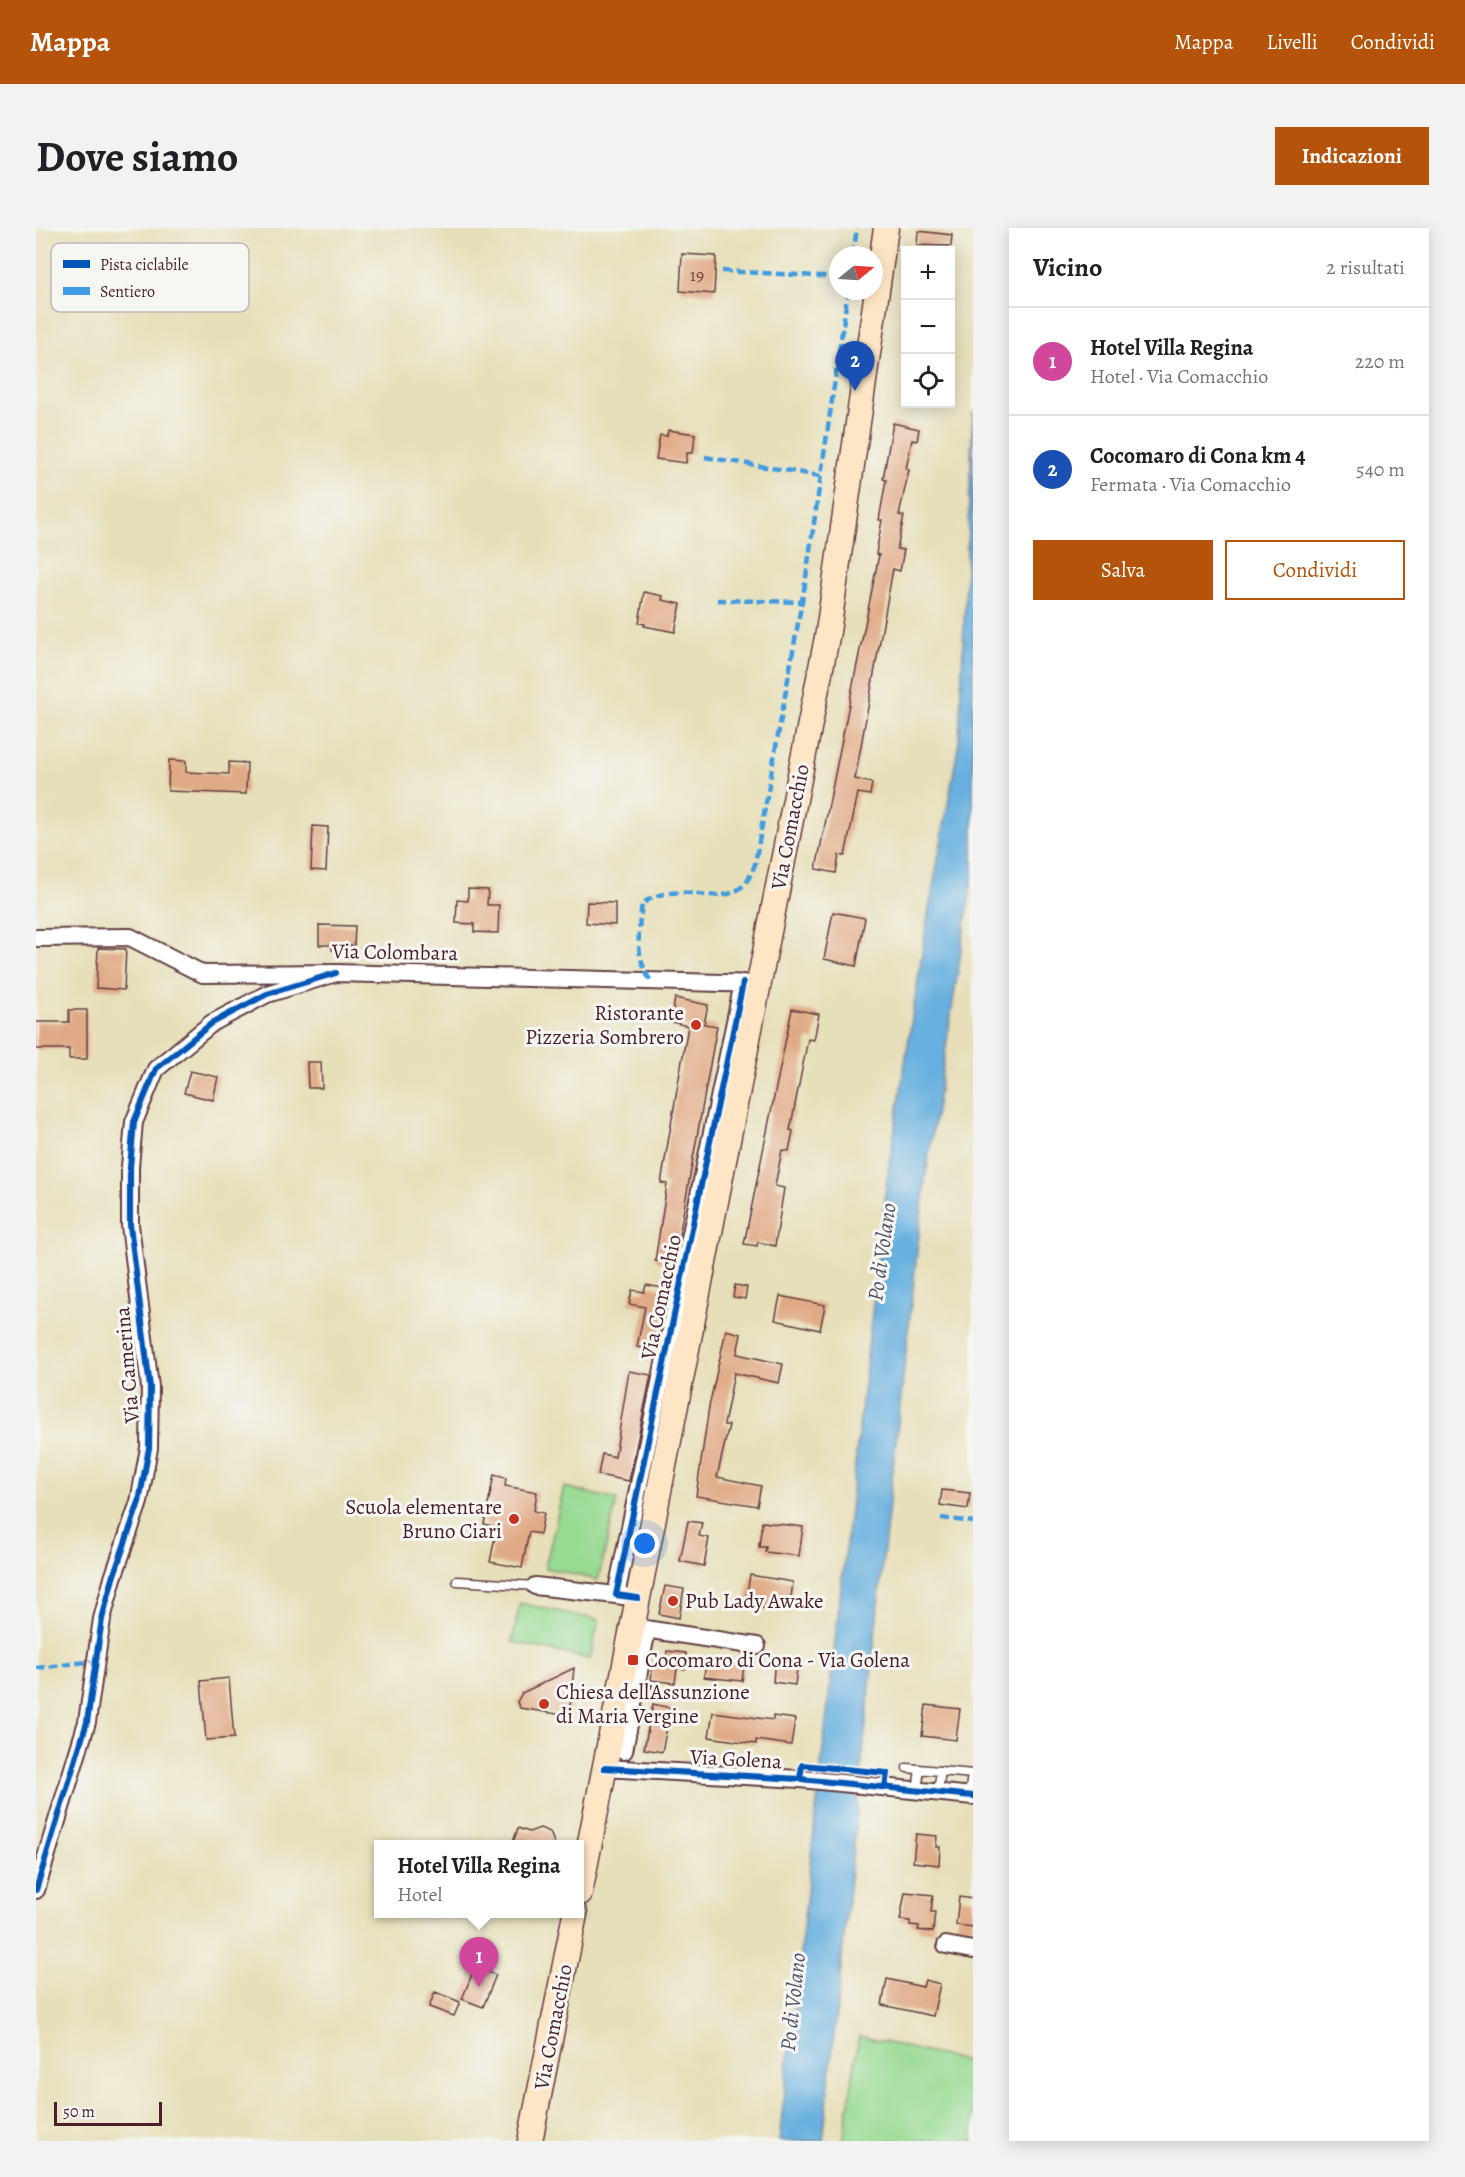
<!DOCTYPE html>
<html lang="it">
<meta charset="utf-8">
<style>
:root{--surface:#fff;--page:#f2f2f2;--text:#202124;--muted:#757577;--line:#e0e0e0;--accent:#b45309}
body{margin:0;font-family:Alegreya,serif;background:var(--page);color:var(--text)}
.controls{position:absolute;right:18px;top:18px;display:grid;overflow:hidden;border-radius:0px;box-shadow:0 3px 15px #0003}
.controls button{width:54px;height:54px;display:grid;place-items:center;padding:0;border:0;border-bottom:2px solid var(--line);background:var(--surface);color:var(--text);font:30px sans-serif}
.compass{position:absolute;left:793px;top:18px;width:54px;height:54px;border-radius:50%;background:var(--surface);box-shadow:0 3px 15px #0003;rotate:72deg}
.scale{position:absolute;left:18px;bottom:15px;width:108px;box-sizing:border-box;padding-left:6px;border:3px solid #4a1f2b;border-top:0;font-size:16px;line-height:21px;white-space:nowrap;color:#4a1f2b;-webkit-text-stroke:4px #f6f6f2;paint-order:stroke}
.you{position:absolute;left:609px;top:1316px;width:21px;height:21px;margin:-15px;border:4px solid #fff;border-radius:50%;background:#1a73e8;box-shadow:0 0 0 9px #1a73e833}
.badge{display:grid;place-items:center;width:39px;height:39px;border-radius:50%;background:var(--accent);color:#fff;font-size:20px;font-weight:700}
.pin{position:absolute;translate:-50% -50px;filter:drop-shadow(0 2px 3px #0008)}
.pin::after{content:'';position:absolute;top:32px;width:21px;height:18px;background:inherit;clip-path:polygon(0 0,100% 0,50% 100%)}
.popup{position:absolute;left:338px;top:1612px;width:210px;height:78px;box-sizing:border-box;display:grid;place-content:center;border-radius:0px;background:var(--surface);filter:drop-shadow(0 2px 4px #0005);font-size:20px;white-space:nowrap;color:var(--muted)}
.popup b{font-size:22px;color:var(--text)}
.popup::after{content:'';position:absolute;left:50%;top:100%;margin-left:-12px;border:12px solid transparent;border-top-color:var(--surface)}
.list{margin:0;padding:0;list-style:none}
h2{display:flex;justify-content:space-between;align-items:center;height:78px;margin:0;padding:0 24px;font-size:26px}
h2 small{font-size:20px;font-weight:400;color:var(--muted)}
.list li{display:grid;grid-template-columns:39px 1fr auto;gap:18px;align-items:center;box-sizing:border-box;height:108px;padding:0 24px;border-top:2px solid var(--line)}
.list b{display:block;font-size:22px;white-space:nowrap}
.list p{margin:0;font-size:20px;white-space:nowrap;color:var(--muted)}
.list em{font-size:20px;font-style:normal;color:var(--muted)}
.actions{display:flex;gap:12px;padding:18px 24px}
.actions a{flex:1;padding:14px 0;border:2px solid var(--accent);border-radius:0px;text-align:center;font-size:21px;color:var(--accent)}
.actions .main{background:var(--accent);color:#fff}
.icon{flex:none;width:33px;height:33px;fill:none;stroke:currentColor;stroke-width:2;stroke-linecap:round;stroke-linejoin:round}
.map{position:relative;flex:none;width:937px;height:1913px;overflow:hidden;border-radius:0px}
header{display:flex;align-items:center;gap:36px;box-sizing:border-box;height:84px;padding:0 30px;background:var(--accent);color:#fff}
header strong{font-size:28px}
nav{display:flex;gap:33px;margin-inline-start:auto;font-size:21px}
.intro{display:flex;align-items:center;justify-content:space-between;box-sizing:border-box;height:144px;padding:0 36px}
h1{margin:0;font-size:42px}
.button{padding:15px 27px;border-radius:0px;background:var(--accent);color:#fff;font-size:21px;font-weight:700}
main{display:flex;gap:36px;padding:0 36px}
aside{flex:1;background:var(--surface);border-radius:0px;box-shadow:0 3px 15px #0003}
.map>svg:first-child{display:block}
.green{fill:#97da92;stroke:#707c5e;stroke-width:1.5}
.water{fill:#68b0df;stroke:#596885;stroke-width:1.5}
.building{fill:#e1aa86}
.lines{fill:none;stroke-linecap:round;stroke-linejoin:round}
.lane-casing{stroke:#623c40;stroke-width:11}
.street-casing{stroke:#623c40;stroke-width:20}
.secondary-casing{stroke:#623c40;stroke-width:27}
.lane{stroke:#fff;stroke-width:8}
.street{stroke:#fff;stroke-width:16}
.secondary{stroke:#fde5c5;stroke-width:24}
.quiet{stroke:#409be1;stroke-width:4.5;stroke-dasharray:9 4.5;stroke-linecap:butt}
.cycleway-casing{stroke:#f6f6f2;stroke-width:10}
.cycleway{stroke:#0057b8;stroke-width:6}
.poi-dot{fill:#c8321e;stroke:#f6f6f2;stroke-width:2}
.labels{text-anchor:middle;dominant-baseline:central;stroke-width:6;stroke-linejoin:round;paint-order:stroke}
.number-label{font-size:18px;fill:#704242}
.street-label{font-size:21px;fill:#4a1f2b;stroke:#f6f6f2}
.poi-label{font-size:21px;fill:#4a1f2b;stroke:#f6f6f2;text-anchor:start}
.water-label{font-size:22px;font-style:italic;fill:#54526a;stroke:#f6f6f2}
.key{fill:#f6f6f2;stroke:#c2b6b6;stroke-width:1.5}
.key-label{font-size:16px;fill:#4a1f2b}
</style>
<header>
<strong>Mappa</strong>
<nav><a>Mappa</a><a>Livelli</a><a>Condividi</a></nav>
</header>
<div class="intro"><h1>Dove siamo</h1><a class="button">Indicazioni</a></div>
<main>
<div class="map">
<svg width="937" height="1913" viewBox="0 0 937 1913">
<rect width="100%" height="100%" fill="#f6f6f2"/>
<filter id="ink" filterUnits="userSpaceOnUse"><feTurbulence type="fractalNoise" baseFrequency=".0167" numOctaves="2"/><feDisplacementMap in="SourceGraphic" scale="12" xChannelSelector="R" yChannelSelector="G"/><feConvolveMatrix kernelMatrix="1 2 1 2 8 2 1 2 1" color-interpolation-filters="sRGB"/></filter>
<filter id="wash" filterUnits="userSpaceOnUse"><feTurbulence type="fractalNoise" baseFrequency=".008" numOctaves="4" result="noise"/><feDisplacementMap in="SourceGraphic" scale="24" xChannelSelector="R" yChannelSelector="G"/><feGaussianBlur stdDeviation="1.35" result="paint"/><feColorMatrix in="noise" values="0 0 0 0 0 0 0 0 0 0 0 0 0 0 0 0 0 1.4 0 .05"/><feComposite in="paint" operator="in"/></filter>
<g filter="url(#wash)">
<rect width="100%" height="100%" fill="#e7dfb9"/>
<path class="green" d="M 528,1259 L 581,1272 L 562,1352 L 509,1340 Z
M 484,1375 L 563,1392 L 554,1431 L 476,1414 Z
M 823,1808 L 937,1835 L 937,1913 L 807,1913 Z"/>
<path class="water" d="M 937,183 L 937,646 L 889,952 L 847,1330 L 787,1913 L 743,1913 L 851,951 L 892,687 L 923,514 Z"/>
<g id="blocks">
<path class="building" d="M 882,3 L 916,7 L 915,18 L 881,17 Z
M 646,26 L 680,28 L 678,66 L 644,63 Z
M 857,195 L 883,201 L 881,213 L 876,212 L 870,241 L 873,242 L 863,287 L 868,288 L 861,321 L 868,322 L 864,343 L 857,341 L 819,551 L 836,555 L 834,567 L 822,565 L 809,628 L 803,627 L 800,645 L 780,641 L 843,327 L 840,326 L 846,292 L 843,292 L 850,252 L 847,251 Z
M 632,202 L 659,206 L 657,225 L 651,225 L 650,235 L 620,231 L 624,207 L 631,208 Z
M 608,364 L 627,368 L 626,372 L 645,376 L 639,404 L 608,398 L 609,396 L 603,395 Z
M 133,532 L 150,533 L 150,544 L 193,546 L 193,534 L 211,535 L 210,566 L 132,563 Z
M 277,598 L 292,599 L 290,643 L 275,642 Z
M 432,661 L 452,662 L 451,677 L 463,677 L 462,705 L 438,704 L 438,696 L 420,695 L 421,672 L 432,673 Z
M 551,674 L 579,675 L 579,697 L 550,695 Z
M 797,684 L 829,690 L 820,738 L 788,731 Z
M 283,697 L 319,698 L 318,718 L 309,718 L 309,722 L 296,722 L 296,717 L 283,717 Z
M 62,720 L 90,721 L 88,762 L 60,760 Z
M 639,770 L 672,777 L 668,796 L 681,798 L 638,1036 L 619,1033 L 631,956 L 625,955 L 652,798 L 635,794 Z
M 756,781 L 783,786 L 778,812 L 772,811 L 754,902 L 757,903 L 753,923 L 746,922 L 739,958 L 748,960 L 739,1018 L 722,1014 L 721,1018 L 708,1016 Z
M 33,782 L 51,782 L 51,831 L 33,831 L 33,821 L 0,821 L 0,794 L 33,794 Z
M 271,834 L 285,834 L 286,860 L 272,860 Z
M 154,843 L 182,849 L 177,872 L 148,865 Z
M 610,1057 L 633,1061 L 620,1123 L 601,1119 L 609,1079 L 593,1076 L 596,1062 L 608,1064 Z
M 699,1057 L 711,1059 L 709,1071 L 697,1069 Z
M 744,1068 L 789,1077 L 784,1102 L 739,1092 Z
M 690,1102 L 705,1106 L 701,1126 L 747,1136 L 743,1155 L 698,1145 L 688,1197 L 693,1197 L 681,1249 L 725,1258 L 721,1278 L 660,1268 L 673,1179 Z
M 593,1143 L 615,1147 L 593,1253 L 562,1247 L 566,1226 L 579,1229 Z
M 458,1247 L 470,1250 L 469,1258 L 501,1264 L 498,1283 L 508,1285 L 504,1306 L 493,1304 L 486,1340 L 454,1334 L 461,1299 L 448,1296 Z
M 906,1262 L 934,1265 L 932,1281 L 904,1277 Z
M 652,1293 L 666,1295 L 663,1308 L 673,1310 L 668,1338 L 644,1333 Z
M 726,1294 L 767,1299 L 763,1328 L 729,1324 L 730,1319 L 723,1319 Z
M 714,1347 L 757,1354 L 753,1384 L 709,1378 Z
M 629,1358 L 648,1361 L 643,1390 L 623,1386 Z
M 631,1423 L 650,1425 L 649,1441 L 641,1440 L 639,1455 L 615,1452 L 617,1436 L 629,1437 Z
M 739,1429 L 762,1432 L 759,1457 L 737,1454 Z
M 670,1433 L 708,1438 L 706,1453 L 668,1449 Z
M 538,1440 L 533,1488 L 484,1480 L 481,1474 L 486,1465 Z
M 193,1450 L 198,1510 L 170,1512 L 165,1453 Z
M 617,1476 L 635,1480 L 626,1524 L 608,1521 Z
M 890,1477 L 924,1481 L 920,1512 L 886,1508 Z
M 677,1484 L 737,1492 L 737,1488 L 759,1491 L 755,1517 L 720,1512 L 720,1516 L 673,1509 Z
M 482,1600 L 493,1604 L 504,1600 L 514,1604 L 519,1617 L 476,1617 Z
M 880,1606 L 901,1608 L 900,1619 L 904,1619 L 903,1637 L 877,1634 Z
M 869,1664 L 897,1667 L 895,1684 L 899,1684 L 897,1704 L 882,1702 L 883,1698 L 874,1697 L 874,1693 L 864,1692 Z
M 923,1669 L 937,1671 L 937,1699 L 920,1697 Z
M 439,1739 L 460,1747 L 447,1779 L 426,1771 Z
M 851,1751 L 887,1759 L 889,1752 L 904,1756 L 897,1788 L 846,1777 Z
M 399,1764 L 424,1774 L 418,1788 L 393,1779 Z"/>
</g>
</g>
<g filter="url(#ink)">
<use href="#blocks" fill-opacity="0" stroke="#623c40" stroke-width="1.5"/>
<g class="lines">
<defs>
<path id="lane" d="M 421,1353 L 499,1358
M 871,1540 L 937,1546
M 881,1562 L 884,1541
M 902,1564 L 905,1543
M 933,1567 L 936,1546"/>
<path id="street" d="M 0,710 L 94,709 L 167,746 L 300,745 L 725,756
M 499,1358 L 580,1367
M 602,1370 L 580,1367 L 707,755
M 596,1399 L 721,1418
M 588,1523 L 611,1401
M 568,1540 L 764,1551 L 937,1568
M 0,1662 L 51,1494 L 66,1391 L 77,1350 L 103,1274 L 113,1220 L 114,1159 L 94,997 L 94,939 L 98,894 L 120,841 L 176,795 L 231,766 L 300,745
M 910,1717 L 937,1722"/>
<path id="secondary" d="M 544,1665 L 792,404 L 850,0
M 494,1913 L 539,1686"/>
</defs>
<use href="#lane" class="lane-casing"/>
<use href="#street" class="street-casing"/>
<use href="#secondary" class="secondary-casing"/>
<use href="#lane" class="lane"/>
<use href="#street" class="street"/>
<use href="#secondary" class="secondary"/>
<path class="quiet" d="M 817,27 L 821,0
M 686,43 L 802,49
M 669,229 L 785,248
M 681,372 L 766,374
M 614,752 C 599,728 602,704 606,676 C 649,643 698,698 719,636 L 769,356 L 812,63
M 905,1290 L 937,1294
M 0,1440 L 60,1433"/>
<defs>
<path id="cycleway" d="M 602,1370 L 580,1367 L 707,755
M 568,1540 L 764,1551 L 937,1568
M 764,1551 L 766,1537 L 851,1545 L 849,1559
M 0,1662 L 51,1494 L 66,1391 L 77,1350 L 103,1274 L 113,1220 L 114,1159 L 94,997 L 94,939 L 98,894 L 120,841 L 176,795 L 231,766 L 300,745"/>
</defs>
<use href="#cycleway" class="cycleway-casing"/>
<use href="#cycleway" class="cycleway"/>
</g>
</g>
<g class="poi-dot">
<circle cx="660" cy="797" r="6"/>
<circle cx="478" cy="1291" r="6"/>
<circle cx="637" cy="1373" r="6"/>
<rect x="591" y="1426" width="12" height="12" rx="3"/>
<circle cx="508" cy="1476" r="6"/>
</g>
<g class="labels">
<g class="number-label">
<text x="661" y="47">19</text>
</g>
<g class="street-label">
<text transform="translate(754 599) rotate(-79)">Via Comacchio</text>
<text transform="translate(359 724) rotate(1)">Via Colombara</text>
<text transform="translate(625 1069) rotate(-78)">Via Comacchio</text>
<text transform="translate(91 1137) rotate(-95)">Via Camerina</text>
<text transform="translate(700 1531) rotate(3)">Via Golena</text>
<text transform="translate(517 1799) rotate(-79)">Via Comacchio</text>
</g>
<g class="poi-label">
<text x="648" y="785" text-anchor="end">Ristorante<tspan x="648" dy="24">Pizzeria Sombrero</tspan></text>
<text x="466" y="1279" text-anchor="end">Scuola elementare<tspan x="466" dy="24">Bruno Ciari</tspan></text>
<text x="649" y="1373">Pub Lady Awake</text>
<text x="609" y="1432">Cocomaro di Cona - Via Golena</text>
<text x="520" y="1464">Chiesa dell'Assunzione<tspan x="520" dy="24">di Maria Vergine</tspan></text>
</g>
<g class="water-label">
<text transform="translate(846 1024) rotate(-82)">Po di Volano</text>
<text transform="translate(757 1774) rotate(-84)">Po di Volano</text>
</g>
</g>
<rect x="15" y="15" width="198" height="69" rx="9" class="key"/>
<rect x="27" y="32" width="27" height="8" fill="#0057b8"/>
<rect x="27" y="59" width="27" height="8" fill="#409be1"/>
<g class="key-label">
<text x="64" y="42">Pista ciclabile</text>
<text x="64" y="69">Sentiero</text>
</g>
</svg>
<div class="controls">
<button>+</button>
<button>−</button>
<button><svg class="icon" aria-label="locate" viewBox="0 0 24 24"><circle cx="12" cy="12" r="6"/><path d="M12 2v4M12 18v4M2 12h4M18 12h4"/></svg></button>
</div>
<svg class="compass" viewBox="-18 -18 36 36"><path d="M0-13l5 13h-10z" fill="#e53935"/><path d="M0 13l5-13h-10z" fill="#757577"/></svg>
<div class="scale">50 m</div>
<div class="you"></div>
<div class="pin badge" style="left:443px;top:1759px;background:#d1479c">1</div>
<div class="popup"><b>Hotel Villa Regina</b>Hotel</div>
<div class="pin badge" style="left:819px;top:163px;background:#1a4fb4">2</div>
</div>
<aside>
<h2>Vicino<small>2 risultati</small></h2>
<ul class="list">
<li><span class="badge" style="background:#d1479c">1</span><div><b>Hotel Villa Regina</b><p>Hotel · Via Comacchio</p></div><em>220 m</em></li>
<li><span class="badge" style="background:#1a4fb4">2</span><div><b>Cocomaro di Cona km 4</b><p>Fermata · Via Comacchio</p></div><em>540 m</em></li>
</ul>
<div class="actions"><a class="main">Salva</a><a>Condividi</a></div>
</aside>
</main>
